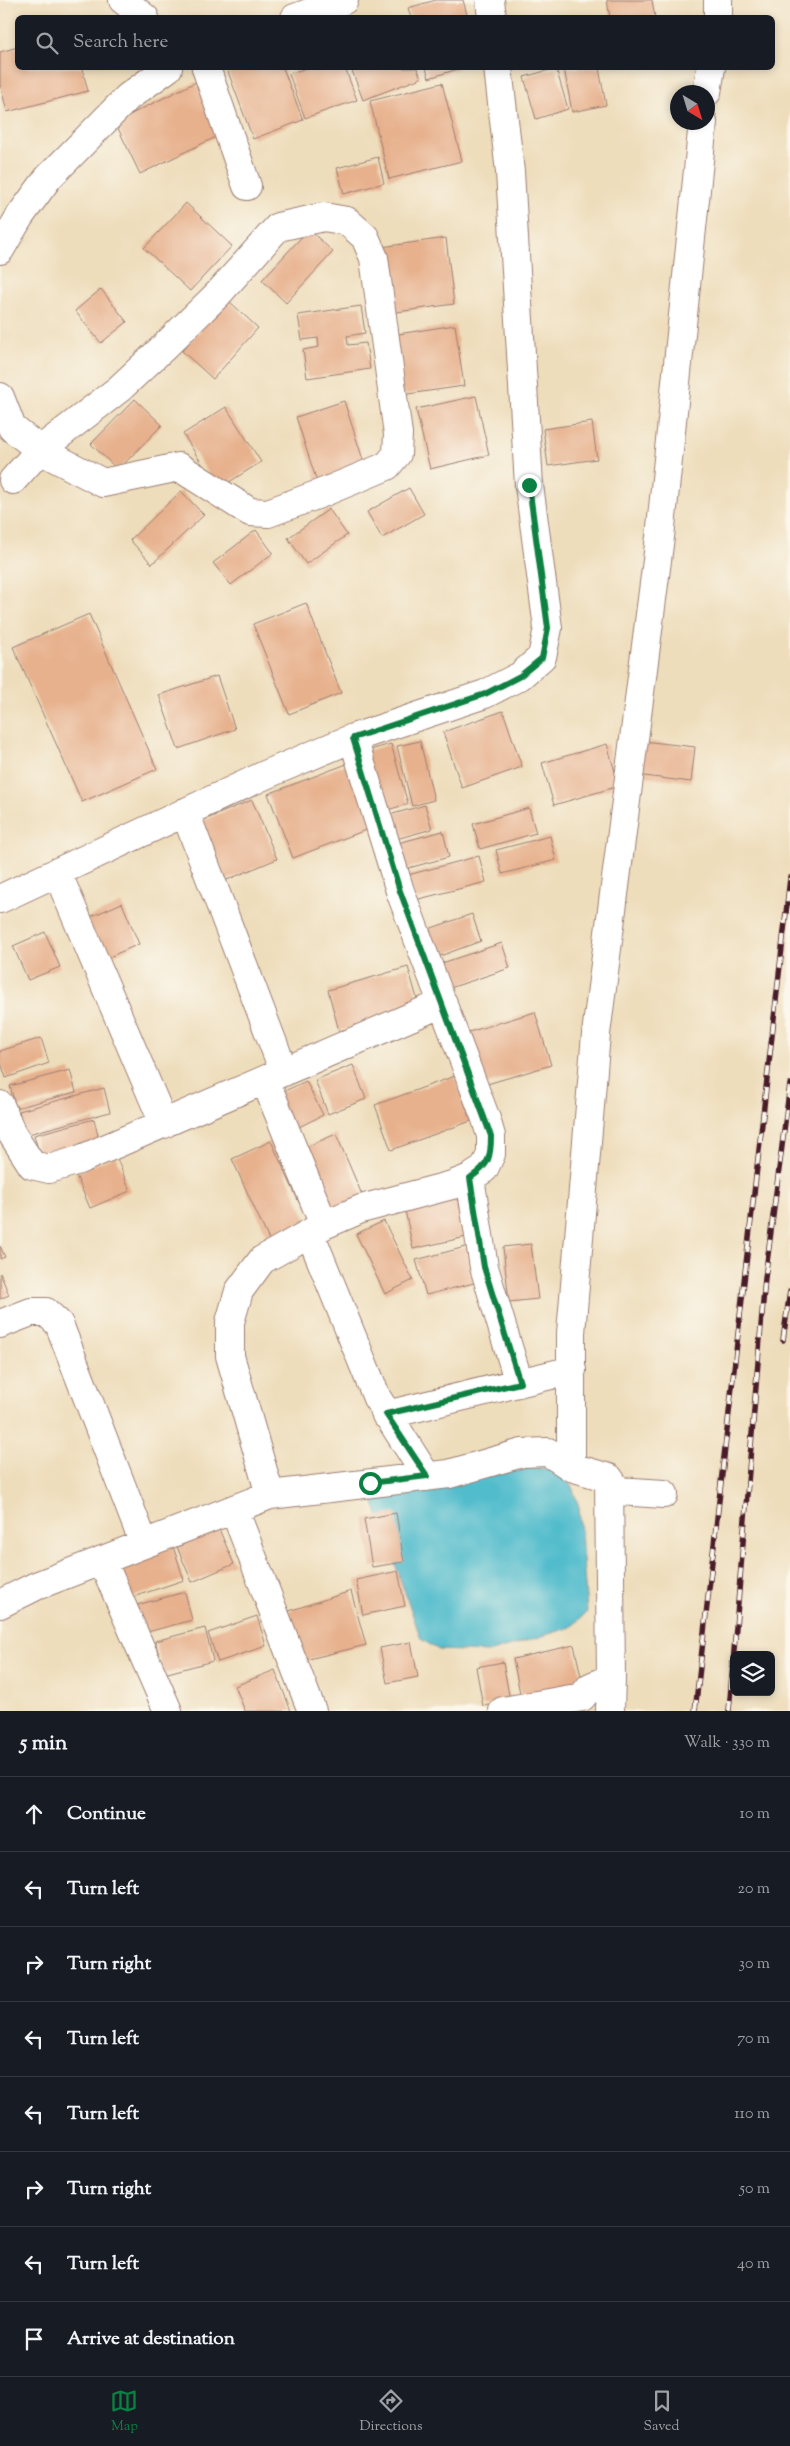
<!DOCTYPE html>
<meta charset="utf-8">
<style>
:root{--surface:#171b24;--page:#20242c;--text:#f1f3f6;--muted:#9ea1a6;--line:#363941;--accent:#0b8043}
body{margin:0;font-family:"Sorts Mill Goudy",serif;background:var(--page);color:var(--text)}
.controls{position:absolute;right:15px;bottom:15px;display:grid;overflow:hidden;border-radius:8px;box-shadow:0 2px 8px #0003}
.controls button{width:45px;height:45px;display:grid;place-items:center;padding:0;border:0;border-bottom:1px solid var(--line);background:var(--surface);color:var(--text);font:25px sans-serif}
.compass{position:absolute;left:670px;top:85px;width:45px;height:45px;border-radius:50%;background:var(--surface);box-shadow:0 2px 8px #0003;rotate:142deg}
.stop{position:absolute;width:15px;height:15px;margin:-11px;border:4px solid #0b8043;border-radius:50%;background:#fff}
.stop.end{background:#0b8043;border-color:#fff;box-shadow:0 1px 5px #0008}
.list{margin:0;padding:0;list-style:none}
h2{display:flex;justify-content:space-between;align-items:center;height:65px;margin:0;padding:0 20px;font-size:21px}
h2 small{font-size:16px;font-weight:400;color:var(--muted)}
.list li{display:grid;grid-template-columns:32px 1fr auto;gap:15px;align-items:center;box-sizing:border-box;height:75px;padding:0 20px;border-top:1px solid var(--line)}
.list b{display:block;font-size:19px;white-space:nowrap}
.list em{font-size:16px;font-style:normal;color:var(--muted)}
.icon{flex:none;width:28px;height:28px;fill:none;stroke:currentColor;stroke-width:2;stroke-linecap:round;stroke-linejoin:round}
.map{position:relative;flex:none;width:790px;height:1711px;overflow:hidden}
.search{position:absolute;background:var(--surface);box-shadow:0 2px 8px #0003;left:15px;right:15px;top:15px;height:55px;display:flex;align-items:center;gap:12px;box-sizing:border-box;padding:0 18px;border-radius:8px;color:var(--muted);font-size:19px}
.sheet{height:665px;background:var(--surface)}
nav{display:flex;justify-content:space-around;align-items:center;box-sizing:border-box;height:70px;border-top:1px solid var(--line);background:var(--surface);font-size:14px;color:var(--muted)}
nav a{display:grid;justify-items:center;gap:2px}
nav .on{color:var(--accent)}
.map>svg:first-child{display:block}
.water{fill:#51bccc;stroke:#4e6e7c}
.building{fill:#e7b18d}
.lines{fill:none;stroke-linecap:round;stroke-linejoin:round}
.minor-casing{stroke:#9c7e73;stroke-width:30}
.minor{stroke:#fff;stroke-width:28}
.rail-casing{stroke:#4a1f2b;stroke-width:5.5}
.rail{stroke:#fbf7ec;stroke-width:4;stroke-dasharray:11;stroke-linecap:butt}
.route{stroke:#0b8043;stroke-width:6}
</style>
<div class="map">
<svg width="790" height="1711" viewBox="0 0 790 1711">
<rect width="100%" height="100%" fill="#fbf7ec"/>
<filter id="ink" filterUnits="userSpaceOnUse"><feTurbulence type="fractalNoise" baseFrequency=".02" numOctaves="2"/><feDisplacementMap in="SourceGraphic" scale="10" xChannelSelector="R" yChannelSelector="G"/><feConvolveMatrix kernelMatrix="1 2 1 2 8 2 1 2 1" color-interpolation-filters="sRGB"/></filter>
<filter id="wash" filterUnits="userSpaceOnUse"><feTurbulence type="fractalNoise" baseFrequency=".0096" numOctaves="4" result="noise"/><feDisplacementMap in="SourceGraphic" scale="20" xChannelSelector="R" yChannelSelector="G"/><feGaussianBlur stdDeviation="1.12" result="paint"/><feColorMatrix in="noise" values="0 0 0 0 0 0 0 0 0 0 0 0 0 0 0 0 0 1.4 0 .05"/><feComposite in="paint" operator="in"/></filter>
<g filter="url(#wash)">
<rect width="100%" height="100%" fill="#edb"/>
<path class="water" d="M 532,1468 L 555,1469 L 572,1487 L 579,1507 L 587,1612 L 571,1627 L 491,1652 L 439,1650 L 421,1639 L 372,1497 Z"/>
<g id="blocks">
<path class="building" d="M 436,0 L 463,0 L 468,18 L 411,18 L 408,8 Z
M 607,0 L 652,0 L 655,18 L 610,18 Z
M 18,47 L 18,68 L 82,68 L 88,91 L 7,112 L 0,84 L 0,52 Z
M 231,68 L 283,68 L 303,120 L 253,139 L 227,69 Z
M 306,68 L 345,68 L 357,100 L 305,118 L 289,74 Z
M 351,68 L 417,68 L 421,78 L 363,100 Z
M 426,68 L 461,68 L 429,78 Z
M 556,68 L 568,109 L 536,119 L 524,77 Z
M 564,68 L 599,68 L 606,105 L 572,112 Z
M 196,82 L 222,134 L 140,174 L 115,122 Z
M 442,83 L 462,161 L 389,179 L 370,101 Z
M 378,157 L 384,183 L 344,194 L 337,168 Z
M 186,203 L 232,246 L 190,291 L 144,248 Z
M 309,229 L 333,252 L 286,303 L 262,280 Z
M 446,238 L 454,304 L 390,313 L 381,247 Z
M 101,289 L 127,322 L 101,343 L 75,311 Z
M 228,300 L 258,328 L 213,379 L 182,351 Z
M 361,306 L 365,333 L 347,336 L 348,345 L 366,343 L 370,369 L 307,378 L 303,350 L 319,347 L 318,338 L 302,340 L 298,315 Z
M 455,325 L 464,386 L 401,395 L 392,335 Z
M 476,396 L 489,455 L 430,469 L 416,409 Z
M 135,399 L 162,425 L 118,470 L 91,444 Z
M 344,401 L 366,469 L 318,485 L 296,417 Z
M 226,407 L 261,462 L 218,489 L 183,434 Z
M 592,422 L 597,459 L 548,466 L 543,429 Z
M 409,488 L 424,514 L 382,538 L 367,512 Z
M 181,491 L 204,515 L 152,564 L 130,540 Z
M 329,509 L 347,535 L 306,564 L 288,538 Z
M 256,530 L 273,553 L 231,585 L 213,563 Z
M 306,603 L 341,693 L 289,714 L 253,624 Z
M 89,614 L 157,769 L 82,802 L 13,647 Z
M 217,676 L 235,729 L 178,749 L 159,695 Z
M 503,711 L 522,767 L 462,788 L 443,732 Z
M 634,740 L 695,747 L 691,782 L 629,774 Z
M 420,741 L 434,800 L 412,806 L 397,746 Z
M 391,744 L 408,804 L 380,812 L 363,752 Z
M 607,744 L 619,786 L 554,805 L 542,763 Z
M 352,762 L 376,826 L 293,858 L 268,794 Z
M 252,800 L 277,859 L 217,884 L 192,825 Z
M 425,805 L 432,829 L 389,841 L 382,817 Z
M 529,808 L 536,833 L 480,849 L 473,824 Z
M 443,831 L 449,857 L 405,869 L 398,843 Z
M 550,836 L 556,860 L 502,874 L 496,850 Z
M 479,856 L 486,882 L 415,900 L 408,875 Z
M 122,903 L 139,944 L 100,961 L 83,920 Z
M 472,914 L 481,941 L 432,959 L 423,931 Z
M 45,932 L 60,967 L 28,980 L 13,946 Z
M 502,943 L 510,968 L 447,989 L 439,964 Z
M 408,967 L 420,1009 L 339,1031 L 328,990 Z
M 535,1012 L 551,1065 L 484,1085 L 469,1032 Z
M 41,1038 L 49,1063 L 6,1078 L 0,1060 L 0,1051 Z
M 353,1065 L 366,1099 L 328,1114 L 315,1080 Z
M 70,1070 L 76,1092 L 16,1108 L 10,1086 Z
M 455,1076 L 471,1121 L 391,1150 L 375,1105 Z
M 306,1081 L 323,1115 L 293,1130 L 276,1095 Z
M 104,1088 L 110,1112 L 25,1135 L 19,1111 Z
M 94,1119 L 101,1148 L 42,1164 L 34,1135 Z
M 336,1134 L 363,1197 L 326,1213 L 299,1150 Z
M 271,1141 L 308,1222 L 269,1240 L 232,1159 Z
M 116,1156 L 130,1191 L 90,1208 L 75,1173 Z
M 458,1198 L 466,1237 L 413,1249 L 405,1210 Z
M 384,1221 L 413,1280 L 385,1294 L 356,1234 Z
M 531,1244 L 538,1299 L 509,1302 L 503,1247 Z
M 0,1246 L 5,1257 L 0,1259 Z
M 469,1246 L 478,1282 L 426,1295 L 416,1260 Z
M 0,1273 L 9,1295 L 0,1299 Z
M 396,1513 L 404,1562 L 372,1567 L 364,1519 Z
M 219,1529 L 234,1564 L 192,1582 L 177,1547 Z
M 173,1546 L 184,1580 L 130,1598 L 119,1564 Z
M 398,1571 L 405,1606 L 363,1615 L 356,1580 Z
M 351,1591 L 366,1645 L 305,1660 L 289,1611 Z
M 185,1592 L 192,1620 L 140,1634 L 133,1606 Z
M 257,1616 L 266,1646 L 218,1662 L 208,1633 Z
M 205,1628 L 213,1661 L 164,1674 L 155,1641 Z
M 411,1642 L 418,1677 L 387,1683 L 380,1648 Z
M 574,1645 L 583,1685 L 521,1698 L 513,1659 Z
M 503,1662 L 510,1701 L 483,1706 L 476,1667 Z
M 275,1670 L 291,1711 L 245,1711 L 235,1686 Z"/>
</g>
</g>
<g filter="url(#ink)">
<use href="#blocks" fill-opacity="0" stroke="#9c7e73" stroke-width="1"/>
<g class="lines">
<defs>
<path id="minor" d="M 123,0 L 145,18
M 490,0 L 492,18
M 718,0 L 718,18
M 295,18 L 344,0
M 206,68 L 247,186
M 707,92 L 711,68
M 0,250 L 20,216 L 48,178 L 128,97 L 168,68
M 0,397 L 12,428 L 40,450 L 103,483 L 179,467 L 250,512 L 268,513 L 322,493 L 387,466 L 397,454 L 398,434 L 374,258 L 365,237 L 347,221 L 324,217 L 278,227 L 218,294 L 164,347 L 119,389 L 40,450 L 13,480
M 185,812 L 284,1072
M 57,872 L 164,1124
M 0,899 L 265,775 L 353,738 L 485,694 L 520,676 L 542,657 L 548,628 L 529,485 L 510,172 L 498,68
M 265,1080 L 324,1225
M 0,1105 L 12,1134 L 32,1165 L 49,1169 L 79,1160 L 443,1003
M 470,1178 L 484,1267 L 519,1383
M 310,1233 L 377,1398 L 427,1477
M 0,1324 L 31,1312 L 46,1312 L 59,1324 L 144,1544
M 386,1415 L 572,1370
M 571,1467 L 571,1333 L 596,1034 L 660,537 L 703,122
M 270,1495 L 230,1356 L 230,1322 L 239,1291 L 262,1260 L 324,1225 L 361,1209 L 452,1185 L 470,1178 L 484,1169 L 491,1154 L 491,1136 L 486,1119 L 400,891 L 353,738
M 234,1509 L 312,1711
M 102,1560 L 168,1711
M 0,1604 L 36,1586 L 270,1495 L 449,1474 L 522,1453 L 548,1452 L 571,1467 L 609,1478 L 618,1491 L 664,1494
M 503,1711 L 582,1697 L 590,1687 L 611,1678 L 609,1478
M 610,1711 L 611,1678"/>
</defs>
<use href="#minor" class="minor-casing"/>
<use href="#minor" class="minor"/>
<defs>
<path id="rail" d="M 783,1340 L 790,1291
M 695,1711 L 790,878
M 729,1711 L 765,1278 L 790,1084"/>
</defs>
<use href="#rail" class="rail-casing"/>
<use href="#rail" class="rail"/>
</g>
</g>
<g class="lines" filter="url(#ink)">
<path class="route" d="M 370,1483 L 427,1476 L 386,1414 L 520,1383 L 484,1267 L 470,1178 C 489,1165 491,1158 491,1136 L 400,891 L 353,738 L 485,694 L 520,676 L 542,658 L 548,628 L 529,485"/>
</g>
</svg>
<div class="controls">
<button><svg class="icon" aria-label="layers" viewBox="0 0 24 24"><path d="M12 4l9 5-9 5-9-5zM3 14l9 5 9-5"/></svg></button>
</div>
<svg class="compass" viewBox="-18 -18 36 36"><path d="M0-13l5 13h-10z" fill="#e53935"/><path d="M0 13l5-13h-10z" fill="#9ea1a6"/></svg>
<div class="stop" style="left:370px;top:1483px"></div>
<div class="stop end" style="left:529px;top:485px"></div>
<div class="search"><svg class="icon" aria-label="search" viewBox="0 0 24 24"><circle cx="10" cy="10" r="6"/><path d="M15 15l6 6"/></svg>Search here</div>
</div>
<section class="sheet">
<h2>5 min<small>Walk · 330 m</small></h2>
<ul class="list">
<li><svg class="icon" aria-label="ahead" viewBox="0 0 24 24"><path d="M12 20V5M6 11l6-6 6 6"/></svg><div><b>Continue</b></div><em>10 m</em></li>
<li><svg class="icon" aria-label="left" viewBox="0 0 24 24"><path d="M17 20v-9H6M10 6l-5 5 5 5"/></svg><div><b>Turn left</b></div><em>20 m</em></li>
<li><svg class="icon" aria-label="right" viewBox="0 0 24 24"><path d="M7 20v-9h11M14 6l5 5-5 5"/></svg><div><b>Turn right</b></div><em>30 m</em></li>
<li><svg class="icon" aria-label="left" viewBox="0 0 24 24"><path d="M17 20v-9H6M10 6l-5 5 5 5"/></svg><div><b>Turn left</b></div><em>70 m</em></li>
<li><svg class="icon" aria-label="left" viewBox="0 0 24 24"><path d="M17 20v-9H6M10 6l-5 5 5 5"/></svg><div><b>Turn left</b></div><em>110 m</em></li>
<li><svg class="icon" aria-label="right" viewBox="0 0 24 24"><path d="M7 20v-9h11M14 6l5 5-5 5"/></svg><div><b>Turn right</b></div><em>50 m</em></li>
<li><svg class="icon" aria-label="left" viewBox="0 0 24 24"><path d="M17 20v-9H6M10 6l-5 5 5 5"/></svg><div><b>Turn left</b></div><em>40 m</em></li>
<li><svg class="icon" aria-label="arrive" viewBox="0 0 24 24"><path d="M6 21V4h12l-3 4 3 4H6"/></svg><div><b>Arrive at destination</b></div></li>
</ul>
</section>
<nav>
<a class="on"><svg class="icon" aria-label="map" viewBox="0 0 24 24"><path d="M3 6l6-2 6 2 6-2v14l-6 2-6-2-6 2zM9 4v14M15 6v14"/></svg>Map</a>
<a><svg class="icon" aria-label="directions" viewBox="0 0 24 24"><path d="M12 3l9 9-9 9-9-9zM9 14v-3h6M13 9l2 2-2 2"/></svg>Directions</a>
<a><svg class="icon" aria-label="saved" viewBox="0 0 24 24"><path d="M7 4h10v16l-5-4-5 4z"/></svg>Saved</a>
</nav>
